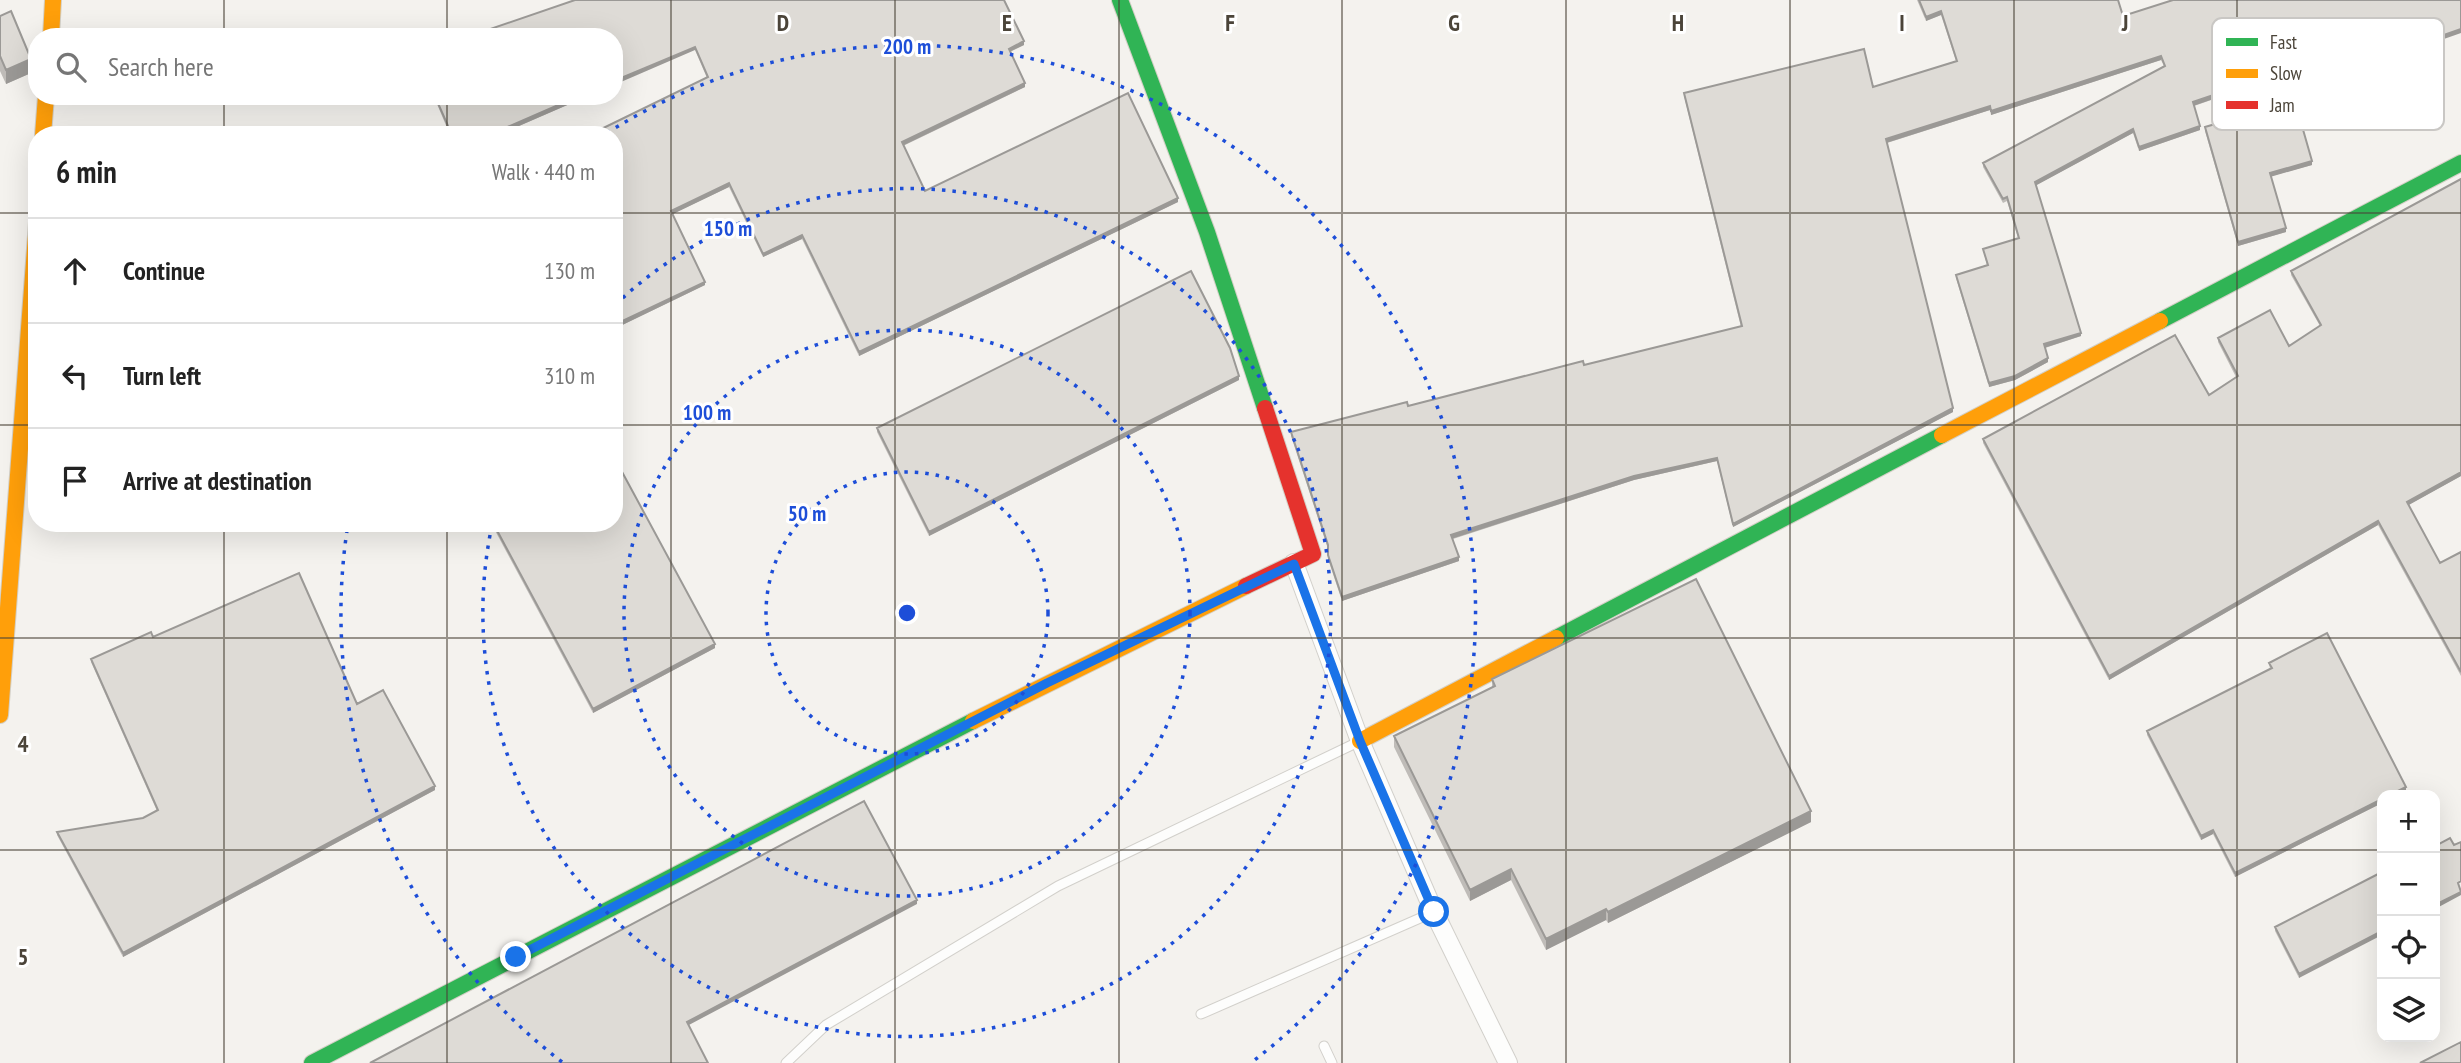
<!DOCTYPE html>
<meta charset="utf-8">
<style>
:root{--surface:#fff;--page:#f6f6f6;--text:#222;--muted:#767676;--line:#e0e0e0}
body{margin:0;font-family:"PT Sans Narrow",sans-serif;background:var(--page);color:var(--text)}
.controls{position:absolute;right:21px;bottom:21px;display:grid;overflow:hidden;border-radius:14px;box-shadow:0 7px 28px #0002}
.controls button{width:63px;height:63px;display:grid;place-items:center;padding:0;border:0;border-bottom:2px solid var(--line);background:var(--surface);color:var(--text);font:35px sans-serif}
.stop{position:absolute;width:21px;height:21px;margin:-16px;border:5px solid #1a73e8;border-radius:50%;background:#fff}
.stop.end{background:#1a73e8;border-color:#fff;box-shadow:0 2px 7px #0008}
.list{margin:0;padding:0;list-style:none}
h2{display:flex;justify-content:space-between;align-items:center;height:91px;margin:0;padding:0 28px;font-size:30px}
h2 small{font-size:23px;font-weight:400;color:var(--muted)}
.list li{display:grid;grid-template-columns:46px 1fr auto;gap:21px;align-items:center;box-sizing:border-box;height:105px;padding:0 28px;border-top:2px solid var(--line)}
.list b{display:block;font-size:26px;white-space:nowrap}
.list em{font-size:23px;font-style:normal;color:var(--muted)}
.icon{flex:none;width:38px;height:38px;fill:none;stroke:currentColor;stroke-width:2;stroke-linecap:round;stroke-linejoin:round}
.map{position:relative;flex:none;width:2461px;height:1063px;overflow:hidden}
.search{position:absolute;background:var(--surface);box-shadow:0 7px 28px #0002;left:28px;top:28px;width:595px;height:77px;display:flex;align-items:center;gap:18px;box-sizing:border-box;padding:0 24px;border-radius:28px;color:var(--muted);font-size:26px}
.panel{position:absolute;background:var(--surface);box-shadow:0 7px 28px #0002;left:28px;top:126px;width:595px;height:406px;border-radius:28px}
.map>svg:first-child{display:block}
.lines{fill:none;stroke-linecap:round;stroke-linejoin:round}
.lane-casing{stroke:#d2d0cb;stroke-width:11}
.street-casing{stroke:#d2d0cb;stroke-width:20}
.fast-casing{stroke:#d3cfc5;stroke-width:18}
.slow-casing{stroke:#d3cfc5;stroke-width:18}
.jam-casing{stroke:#d3cfc5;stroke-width:18}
.lane{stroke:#fdfdfc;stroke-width:9}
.street{stroke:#fdfdfc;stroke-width:18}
.fast{stroke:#30b455;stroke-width:16}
.slow{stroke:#ff9f0a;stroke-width:16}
.jam{stroke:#e5322d;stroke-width:16}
.wall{fill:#bfbcb8}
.shaded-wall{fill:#9b9996}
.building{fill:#dedbd6;stroke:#9b9996;stroke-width:2}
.route{stroke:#1a73e8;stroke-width:9}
.grid{fill:none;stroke:#4b4439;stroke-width:2;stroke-opacity:0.55}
.ring{fill:none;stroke:#1d4ed8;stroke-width:3.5;stroke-dasharray:3.5 7}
.key{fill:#fff;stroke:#c9c7c4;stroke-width:2}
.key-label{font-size:19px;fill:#4b4439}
.grid-label{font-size:23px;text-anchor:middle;font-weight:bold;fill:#4b4439;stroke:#fff;stroke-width:6;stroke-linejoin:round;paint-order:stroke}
.centre{fill:#1d4ed8;stroke:#fff;stroke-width:3.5}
.ring-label{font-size:21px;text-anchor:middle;font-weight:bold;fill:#1d4ed8;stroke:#fff;stroke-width:6;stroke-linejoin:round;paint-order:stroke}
</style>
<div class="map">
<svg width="2461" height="1063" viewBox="0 0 2461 1063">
<rect width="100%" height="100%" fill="#f4f2ee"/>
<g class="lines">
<defs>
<path id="lane" d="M 1201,1014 L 1434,912
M 1324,1046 L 1332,1063
M 786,1063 L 826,1025 L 1058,886 L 1356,743"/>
<path id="street" d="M 1294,563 L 1360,741 L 1434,912 L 1508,1063"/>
<path id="fast" d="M 1120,0 L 1207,232 L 1265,408
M 2160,321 L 2461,163
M 1556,638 L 1942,435
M 312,1063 L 973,721"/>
<path id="slow" d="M 51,37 L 53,0
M 43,135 L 46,96
M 1942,435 L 2160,321
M 0,715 L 37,222
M 973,721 L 1246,586
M 1360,741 L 1556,638"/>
<path id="jam" d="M 1246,586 L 1313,554 L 1265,408"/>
</defs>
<use href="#lane" class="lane-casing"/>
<use href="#street" class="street-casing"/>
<use href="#fast" class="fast-casing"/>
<use href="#slow" class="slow-casing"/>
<use href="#jam" class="jam-casing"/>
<use href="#lane" class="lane"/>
<use href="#street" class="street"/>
<use href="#fast" class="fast"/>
<use href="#slow" class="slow"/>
<use href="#jam" class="jam"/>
</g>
<path class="wall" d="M 1917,0 L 2118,0 L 2123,16 L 2461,0 L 2367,66 L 2361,48 L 2194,106 L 2200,130 L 2139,151 L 2133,133 L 2036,185 L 2081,336 L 2045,348 L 2048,362 L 2015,380 L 1989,387 L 1956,278 L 1956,275 L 1987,266 L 1983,249 L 2018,238 L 2007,201 L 2003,203 L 1983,167 L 1983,163 L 2164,66 L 2161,60 L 1991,115 L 1990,110 L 1887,143 L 1953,412 L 1733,527 L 1717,461 L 1634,480 L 1453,539 L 1459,561 L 1342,601 L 1328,559 L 1328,549 L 1291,436 L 1291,432 L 1408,406 L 1584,365 L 1741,327 L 1684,96 L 1684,93 L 1873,87 L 1956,61 L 1941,15 L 1926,21 Z
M 0,16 L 31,73 L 6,84 L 0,71 Z
M 614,37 L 1024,45 L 1010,52 L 1025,87 L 903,146 L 925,191 L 1178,202 L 859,356 L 802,239 L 763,257 L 729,187 L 672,214 L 705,285 L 614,329 L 707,78 L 695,50 Z
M 448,96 L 588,96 L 498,135 L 450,135 L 437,104 L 437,101 Z
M 2252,109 L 2312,165 L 2271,176 L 2286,232 L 2238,246 L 2205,131 L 2205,127 L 2252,113 Z
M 2461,179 L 2461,476 L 2408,505 L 2440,563 L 2461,552 L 2461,676 L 2378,525 L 2109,680 L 1983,443 L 1983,439 L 2209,395 L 2236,377 L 2218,342 L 2218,338 L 2289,346 L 2320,326 L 2291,275 L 2291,271 Z
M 1239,380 L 929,536 L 877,432 L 877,428 Z
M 491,523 L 614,523 L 715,648 L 593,713 Z
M 153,637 L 357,704 L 435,790 L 123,957 L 57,835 L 57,832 L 143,818 L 157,811 L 91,662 L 91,659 Z
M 2269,663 L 2406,791 L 2397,795 L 2382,795 L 2382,803 L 2235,877 L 2213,834 L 2201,840 L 2147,735 L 2147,731 L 2270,669 Z
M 1492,679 L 1811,822 L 1608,923 L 1606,920 L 1546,950 L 1511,880 L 1470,901 L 1394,747 L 1394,736 L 1492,687 Z
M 2382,872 L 2299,978 L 2275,931 L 2275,927 Z"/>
<path class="shaded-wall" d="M 1941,11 L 1941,15 L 1926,21 L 1926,17 Z
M 2461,29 L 2461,33 L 2367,66 L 2367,62 Z
M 1024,41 L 1024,45 L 1009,52 L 1009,49 Z
M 2361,45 L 2361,48 L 2193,106 L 2193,102 Z
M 695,47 L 695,50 L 614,85 L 614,81 Z
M 2161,56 L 2161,60 L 1991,115 L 1991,111 Z
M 31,59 L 31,73 L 6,84 L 6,70 Z
M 1025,83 L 1025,87 L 902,146 L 902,142 Z
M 579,96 L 588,96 L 498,135 L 489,135 Z
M 1990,106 L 1990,110 L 1886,143 L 1886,139 Z
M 2200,126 L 2200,130 L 2139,151 L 2139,147 Z
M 2133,129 L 2133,133 L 2035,186 L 2035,182 Z
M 2312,161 L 2312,165 L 2270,177 L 2270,173 Z
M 729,183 L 729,187 L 671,215 L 671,211 Z
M 1178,198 L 1178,202 L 859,356 L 859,352 Z
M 2286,228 L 2286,232 L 2238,246 L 2238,242 Z
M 802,235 L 802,239 L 763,257 L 763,254 Z
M 705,282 L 705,285 L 614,329 L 614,325 Z
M 2081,333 L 2081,336 L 2044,348 L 2044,344 Z
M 2048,358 L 2048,362 L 2015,380 L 1989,387 L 1989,383 Z
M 1239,376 L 1239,380 L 929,536 L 929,532 Z
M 1953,408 L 1953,412 L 1733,527 L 1733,524 Z
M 1717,458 L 1717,461 L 1634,480 L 1451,539 L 1451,535 L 1634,476 Z
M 2461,472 L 2461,476 L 2407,506 L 2407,502 Z
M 2378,521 L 2378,525 L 2109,680 L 2109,676 Z
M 1459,557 L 1459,561 L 1342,601 L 1342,597 Z
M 715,644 L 715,648 L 593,713 L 593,709 Z
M 435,786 L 435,790 L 123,957 L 123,953 Z
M 2406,787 L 2406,791 L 2397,795 L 2390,795 Z
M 2382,799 L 2382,803 L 2235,877 L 2235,873 Z
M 1811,811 L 1811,822 L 1608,923 L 1608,912 Z
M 2213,830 L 2213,834 L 2201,840 L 2201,836 Z
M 1511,869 L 1511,880 L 1470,901 L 1470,890 Z
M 2461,892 L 2461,895 L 2435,909 L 2435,905 Z
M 917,900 L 917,904 L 687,1026 L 687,1022 Z
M 1606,909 L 1606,920 L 1546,950 L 1546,939 Z
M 2382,931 L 2382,935 L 2299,978 L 2299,974 Z"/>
<path class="building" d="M 575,0 L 1004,0 L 1024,41 L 1009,49 L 1025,83 L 902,142 L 925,191 L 1128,93 L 1178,198 L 859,352 L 802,235 L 763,254 L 729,183 L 671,211 L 705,282 L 614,325 L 614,135 L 589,135 L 708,77 L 695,47 L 614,81 L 614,37 L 467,37 Z
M 1919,0 L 2118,0 L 2123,16 L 2173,0 L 2461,0 L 2461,29 L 2367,62 L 2361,45 L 2193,102 L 2200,126 L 2139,147 L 2133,129 L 2035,182 L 2081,333 L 2044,344 L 2048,358 L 2015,376 L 1989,383 L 1956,275 L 1988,265 L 1983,249 L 2019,238 L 2007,197 L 2003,199 L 1983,163 L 2165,66 L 2161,56 L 1991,111 L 1990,106 L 1886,139 L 1953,408 L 1733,524 L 1717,458 L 1634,476 L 1451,535 L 1459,557 L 1342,597 L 1328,555 L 1328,545 L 1291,432 L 1407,402 L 1408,406 L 1583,361 L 1584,365 L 1742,326 L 1684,93 L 1864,49 L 1873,87 L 1957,61 L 1941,11 L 1926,17 Z
M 11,11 L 31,59 L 6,70 L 0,56 L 0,16 Z
M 448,96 L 579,96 L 489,135 L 452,135 L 437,101 Z
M 2294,98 L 2312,161 L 2270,173 L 2286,228 L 2238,242 L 2205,127 L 2253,113 L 2252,109 Z
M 2461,179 L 2461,472 L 2407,502 L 2440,563 L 2461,552 L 2461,672 L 2378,521 L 2109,676 L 1983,439 L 2175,335 L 2209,395 L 2238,376 L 2218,338 L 2270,310 L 2289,346 L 2321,325 L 2291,271 Z
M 1191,271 L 1230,348 L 1239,376 L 929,532 L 877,428 Z
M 614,457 L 715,644 L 593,709 L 493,523 L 614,523 Z
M 299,573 L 357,704 L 383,690 L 435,786 L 123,953 L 57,832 L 143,818 L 158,810 L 91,659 L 151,632 L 153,637 Z
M 1696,579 L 1811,811 L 1608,912 L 1606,909 L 1546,939 L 1511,869 L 1470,890 L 1394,736 L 1495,686 L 1492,679 Z
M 2327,633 L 2406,787 L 2390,795 L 2382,795 L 2382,799 L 2235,873 L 2213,830 L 2201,836 L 2147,731 L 2272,668 L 2269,663 Z
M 864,801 L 917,900 L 687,1022 L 708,1063 L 370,1063 Z
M 2450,838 L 2454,845 L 2461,842 L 2461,881 L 2458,883 L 2461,892 L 2435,905 L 2435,846 Z
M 2382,872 L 2382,931 L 2299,974 L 2275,927 Z
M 2461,1042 L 2461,1063 L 2420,1063 Z"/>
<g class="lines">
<path class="route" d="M 516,957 L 1047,683 L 1294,564 L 1360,741 L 1434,912"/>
</g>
<path class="grid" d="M 224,0 L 224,37M 447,0 L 447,37M 671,0 L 671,1063M 895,0 L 895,1063M 1119,0 L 1119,1063M 1342,0 L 1342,1063M 1566,0 L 1566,1063M 1790,0 L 1790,1063M 2014,0 L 2014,1063M 2237,0 L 2237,1063M 224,96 L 224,135M 447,96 L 447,135M 0,213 L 37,213M 614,213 L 2461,213M 0,425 L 37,425M 614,425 L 2461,425M 224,523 L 224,1063M 447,523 L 447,1063M 0,638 L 2461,638M 0,850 L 2382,850M 2435,850 L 2461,850"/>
<g class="ring">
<circle cx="907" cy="613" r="141"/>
<circle cx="907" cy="613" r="283"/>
<path d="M615 305A424 424 0 1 1 492 525"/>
<path d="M562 1062A566 566 0 0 1 348 524M607 133A566 566 0 0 1 1252 1062"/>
</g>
<rect x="2212" y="18" width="232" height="112" rx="10" class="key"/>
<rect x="2226" y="38" width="32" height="8" fill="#30b455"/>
<rect x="2226" y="69" width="32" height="9" fill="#ff9f0a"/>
<rect x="2226" y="101" width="32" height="8" fill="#e5322d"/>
<g class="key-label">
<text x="2270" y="49">Fast</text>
<text x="2270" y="80">Slow</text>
<text x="2270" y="112">Jam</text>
</g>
<g class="grid-label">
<text x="783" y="31">D</text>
<text x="1007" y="31">E</text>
<text x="1230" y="31">F</text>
<text x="1454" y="31">G</text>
<text x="1678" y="31">H</text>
<text x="1902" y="31">I</text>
<text x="2125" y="31">J</text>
<text x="23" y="752">4</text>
<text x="23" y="965">5</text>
</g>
<circle cx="907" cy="613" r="10" class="centre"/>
<g class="ring-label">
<text x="907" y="54">200 m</text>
<text x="728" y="236">150 m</text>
<text x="707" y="420">100 m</text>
<text x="807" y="521">50 m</text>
</g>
</svg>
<div class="controls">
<button>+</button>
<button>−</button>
<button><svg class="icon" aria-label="locate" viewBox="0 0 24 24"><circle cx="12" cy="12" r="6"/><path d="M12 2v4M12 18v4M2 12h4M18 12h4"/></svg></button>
<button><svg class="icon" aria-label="layers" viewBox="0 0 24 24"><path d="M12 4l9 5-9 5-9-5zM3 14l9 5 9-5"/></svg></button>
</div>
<div class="stop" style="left:1434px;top:912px"></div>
<div class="stop end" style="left:516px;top:957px"></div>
<div class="search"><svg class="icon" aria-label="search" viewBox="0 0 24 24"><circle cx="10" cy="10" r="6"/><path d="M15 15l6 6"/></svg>Search here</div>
<section class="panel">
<h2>6 min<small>Walk · 440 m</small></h2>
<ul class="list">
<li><svg class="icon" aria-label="ahead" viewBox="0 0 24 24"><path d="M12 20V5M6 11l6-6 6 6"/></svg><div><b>Continue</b></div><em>130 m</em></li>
<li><svg class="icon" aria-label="left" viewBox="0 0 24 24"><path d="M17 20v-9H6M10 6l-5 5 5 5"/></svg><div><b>Turn left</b></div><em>310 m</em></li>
<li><svg class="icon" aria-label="arrive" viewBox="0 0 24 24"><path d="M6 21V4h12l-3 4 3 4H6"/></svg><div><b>Arrive at destination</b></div></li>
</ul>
</section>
</div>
